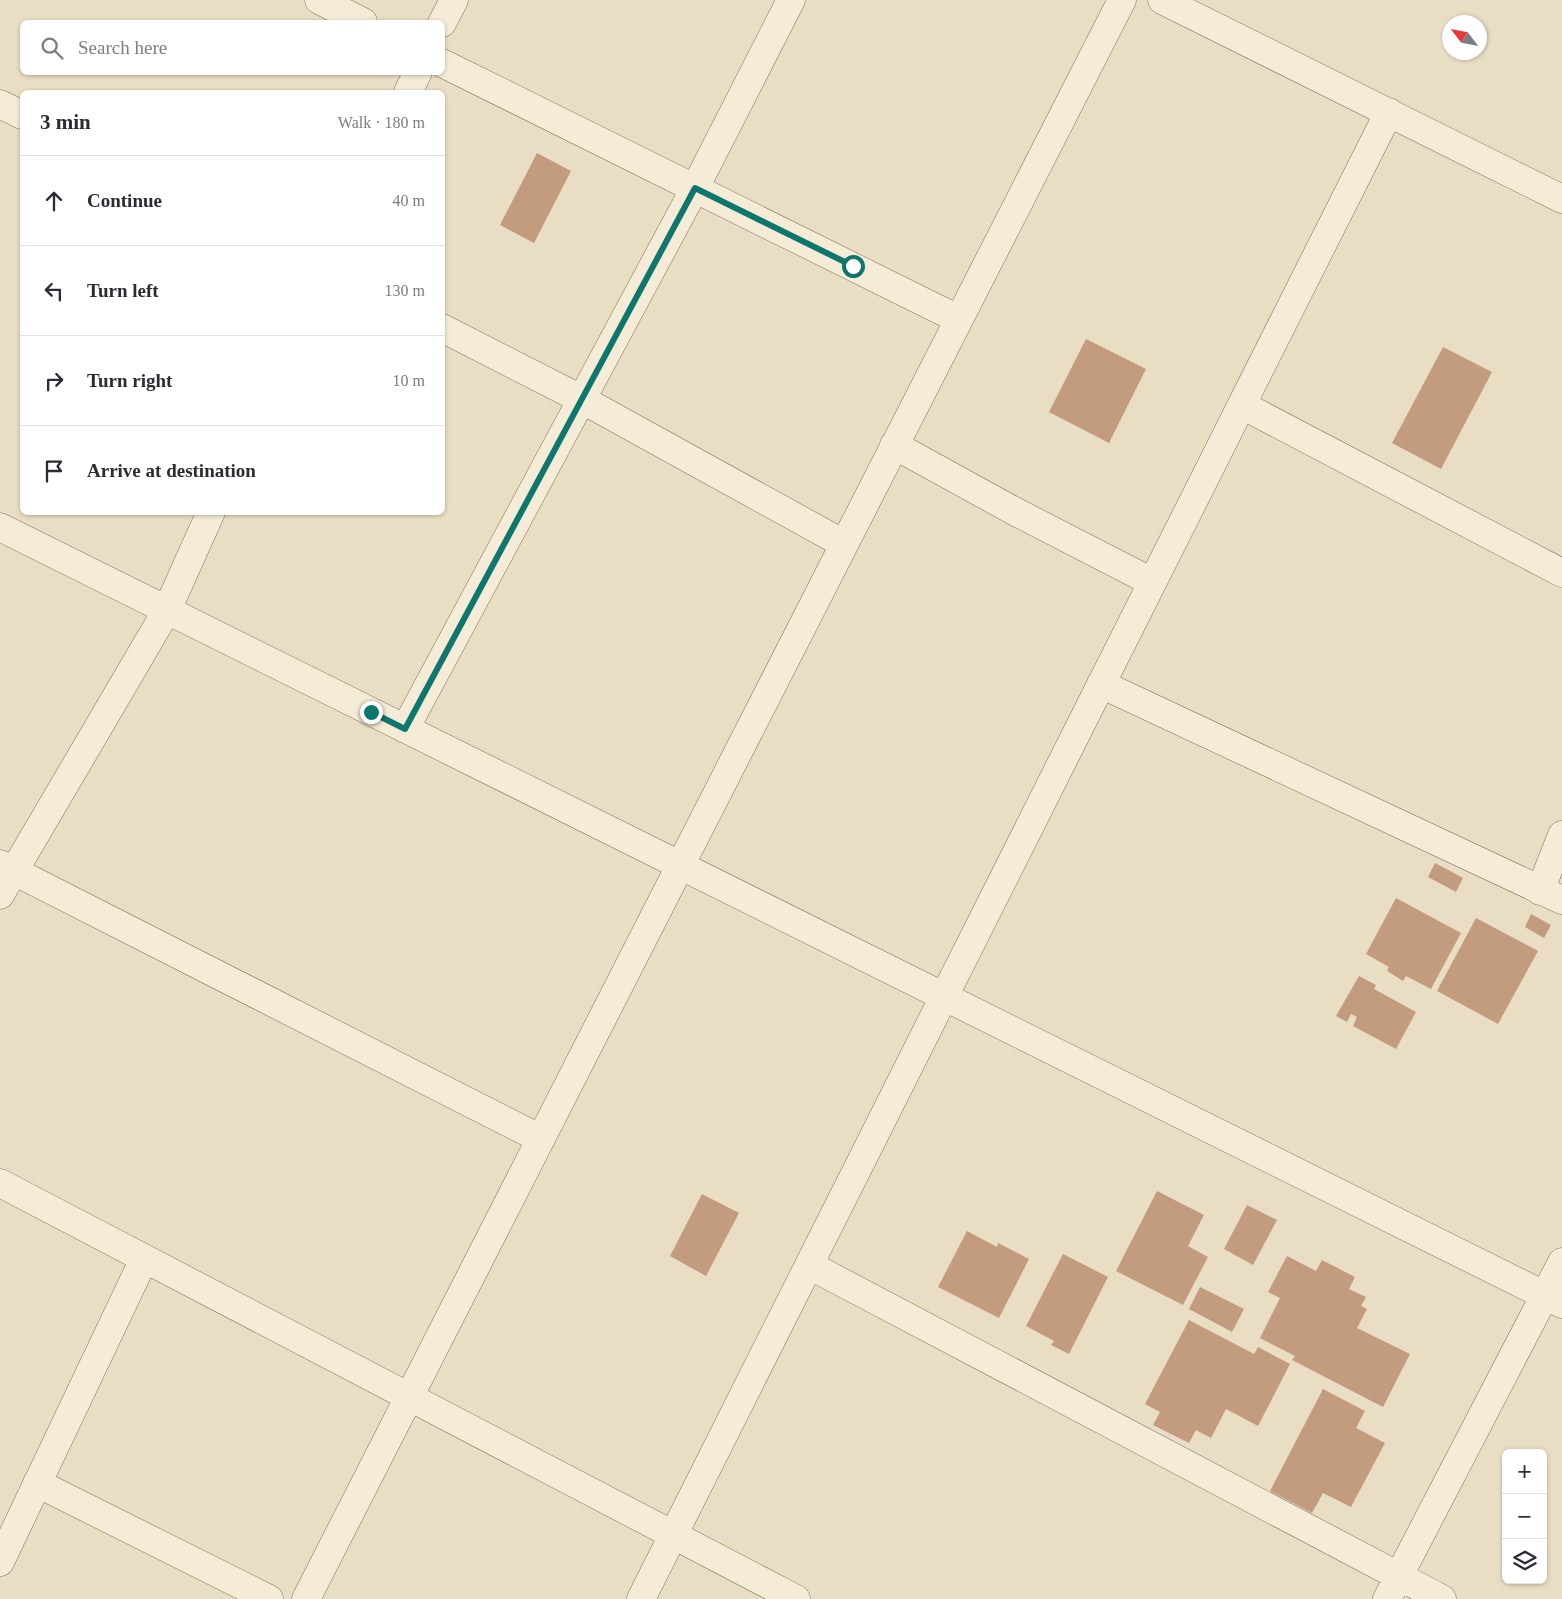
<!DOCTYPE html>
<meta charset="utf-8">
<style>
:root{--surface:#fff;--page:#f7f7f7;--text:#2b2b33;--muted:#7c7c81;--line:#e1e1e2}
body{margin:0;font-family:"Times New Roman",serif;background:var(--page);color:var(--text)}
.controls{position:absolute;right:15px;bottom:15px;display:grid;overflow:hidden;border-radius:8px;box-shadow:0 1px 4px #0004}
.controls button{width:45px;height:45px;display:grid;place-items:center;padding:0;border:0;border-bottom:1px solid var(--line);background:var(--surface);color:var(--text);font:25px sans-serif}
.compass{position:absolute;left:1442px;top:15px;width:45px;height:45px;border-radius:50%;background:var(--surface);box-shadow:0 1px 4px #0004;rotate:302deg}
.stop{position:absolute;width:15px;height:15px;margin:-11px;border:4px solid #0f766e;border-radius:50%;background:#fff}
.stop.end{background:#0f766e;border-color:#fff;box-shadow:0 1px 5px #0008}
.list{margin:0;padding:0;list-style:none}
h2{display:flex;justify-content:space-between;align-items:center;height:65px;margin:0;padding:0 20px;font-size:21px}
h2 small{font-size:16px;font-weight:400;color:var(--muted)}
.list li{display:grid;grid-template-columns:32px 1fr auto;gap:15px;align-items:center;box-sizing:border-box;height:90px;padding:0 20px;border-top:1px solid var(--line)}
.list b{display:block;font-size:19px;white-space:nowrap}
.list em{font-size:16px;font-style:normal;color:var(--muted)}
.icon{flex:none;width:28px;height:28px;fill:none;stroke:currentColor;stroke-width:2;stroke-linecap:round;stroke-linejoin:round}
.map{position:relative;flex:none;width:1562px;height:1599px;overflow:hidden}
.search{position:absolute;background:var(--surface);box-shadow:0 1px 4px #0004;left:20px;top:20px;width:425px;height:55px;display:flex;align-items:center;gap:12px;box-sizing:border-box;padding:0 18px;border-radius:8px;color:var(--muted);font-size:19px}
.panel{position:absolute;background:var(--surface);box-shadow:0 1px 4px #0004;left:20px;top:90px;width:425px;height:425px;border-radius:8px}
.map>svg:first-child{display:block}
.building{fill:#c39b7e}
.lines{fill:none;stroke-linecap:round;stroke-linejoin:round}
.minor-casing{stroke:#82705d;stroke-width:29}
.minor{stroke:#f5ecd7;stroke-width:28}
.route{stroke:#0f766e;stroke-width:6}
</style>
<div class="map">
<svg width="1562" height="1599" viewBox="0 0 1562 1599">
<rect width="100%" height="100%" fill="#e9dec4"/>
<path class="building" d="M 537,153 L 571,171 L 534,243 L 500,225 Z
M 1086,339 L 1146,369 L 1109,443 L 1049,412 Z
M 1443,347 L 1492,372 L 1441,469 L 1392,443 Z
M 1435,863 L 1463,878 L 1456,892 L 1428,877 Z
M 1396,898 L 1461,933 L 1431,989 L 1406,976 L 1403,981 L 1387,971 L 1389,967 L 1366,954 Z
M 1531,914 L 1551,925 L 1544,938 L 1525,927 Z
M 1476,918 L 1538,951 L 1498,1024 L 1437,991 Z
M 1359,976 L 1376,985 L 1374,989 L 1416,1012 L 1396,1049 L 1353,1026 L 1357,1017 L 1351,1014 L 1347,1022 L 1336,1016 Z
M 1157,1191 L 1204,1215 L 1188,1246 L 1208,1257 L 1183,1305 L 1116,1271 Z
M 702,1194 L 739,1213 L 706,1276 L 670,1256 Z
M 1247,1205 L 1277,1220 L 1253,1265 L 1224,1249 Z
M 967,1231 L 997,1247 L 998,1243 L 1029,1259 L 999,1318 L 938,1287 Z
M 1063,1254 L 1108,1277 L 1069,1354 L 1051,1345 L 1054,1341 L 1026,1326 Z
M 1287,1256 L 1316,1271 L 1322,1260 L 1355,1277 L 1349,1289 L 1366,1297 L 1361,1306 L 1367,1309 L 1357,1328 L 1410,1354 L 1383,1407 L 1292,1360 L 1295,1356 L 1260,1338 L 1280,1298 L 1268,1292 Z
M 1200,1287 L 1244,1309 L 1232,1332 L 1189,1309 Z
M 1189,1320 L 1254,1354 L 1258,1347 L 1290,1364 L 1258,1426 L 1226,1409 L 1211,1438 L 1196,1430 L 1189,1443 L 1153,1425 L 1160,1412 L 1145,1404 Z
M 1323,1389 L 1365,1411 L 1356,1428 L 1385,1443 L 1351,1507 L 1323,1493 L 1312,1513 L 1270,1491 Z"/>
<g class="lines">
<defs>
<path id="minor" d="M 319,0 L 363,22
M 1162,0 L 1562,199
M 442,23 L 454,0
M 442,63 L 958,319
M 408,92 L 418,72
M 0,104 L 22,115
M 442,328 L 581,399 L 844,544
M 1242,405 L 1562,573
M 894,445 L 1016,512 L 1152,582
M 0,527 L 1562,1304
M 1101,684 L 1562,900
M 405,729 L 695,188 L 791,0
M 0,864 L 541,1139
M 1540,891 L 1562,835
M 0,895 L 167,610 L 211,512
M 0,1183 L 796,1599
M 809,1265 L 1442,1599
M 37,1483 L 269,1599
M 0,1562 L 144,1259
M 306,1599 L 1122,0
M 641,1599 L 1389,112
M 1387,1599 L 1562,1262"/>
</defs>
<use href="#minor" class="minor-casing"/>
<use href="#minor" class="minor"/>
</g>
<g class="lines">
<path class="route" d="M 371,712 L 405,729 L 695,188 L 853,266"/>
</g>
</svg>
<div class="controls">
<button>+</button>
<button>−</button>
<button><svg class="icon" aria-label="layers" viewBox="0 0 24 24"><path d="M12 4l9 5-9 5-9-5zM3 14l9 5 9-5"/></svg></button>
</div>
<svg class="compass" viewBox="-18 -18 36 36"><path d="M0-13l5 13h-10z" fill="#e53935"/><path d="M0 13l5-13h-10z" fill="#7c7c81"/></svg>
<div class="stop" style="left:853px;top:266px"></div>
<div class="stop end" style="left:371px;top:712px"></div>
<div class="search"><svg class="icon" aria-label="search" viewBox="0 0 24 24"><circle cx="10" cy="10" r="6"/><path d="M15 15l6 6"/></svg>Search here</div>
<section class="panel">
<h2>3 min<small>Walk · 180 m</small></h2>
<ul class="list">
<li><svg class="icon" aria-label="ahead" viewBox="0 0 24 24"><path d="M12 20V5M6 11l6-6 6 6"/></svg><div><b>Continue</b></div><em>40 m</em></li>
<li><svg class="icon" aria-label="left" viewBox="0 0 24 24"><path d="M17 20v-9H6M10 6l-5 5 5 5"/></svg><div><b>Turn left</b></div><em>130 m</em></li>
<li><svg class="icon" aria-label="right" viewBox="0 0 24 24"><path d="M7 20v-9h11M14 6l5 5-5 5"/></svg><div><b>Turn right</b></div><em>10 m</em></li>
<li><svg class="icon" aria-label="arrive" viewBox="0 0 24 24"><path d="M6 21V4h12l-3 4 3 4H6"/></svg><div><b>Arrive at destination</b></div></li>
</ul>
</section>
</div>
